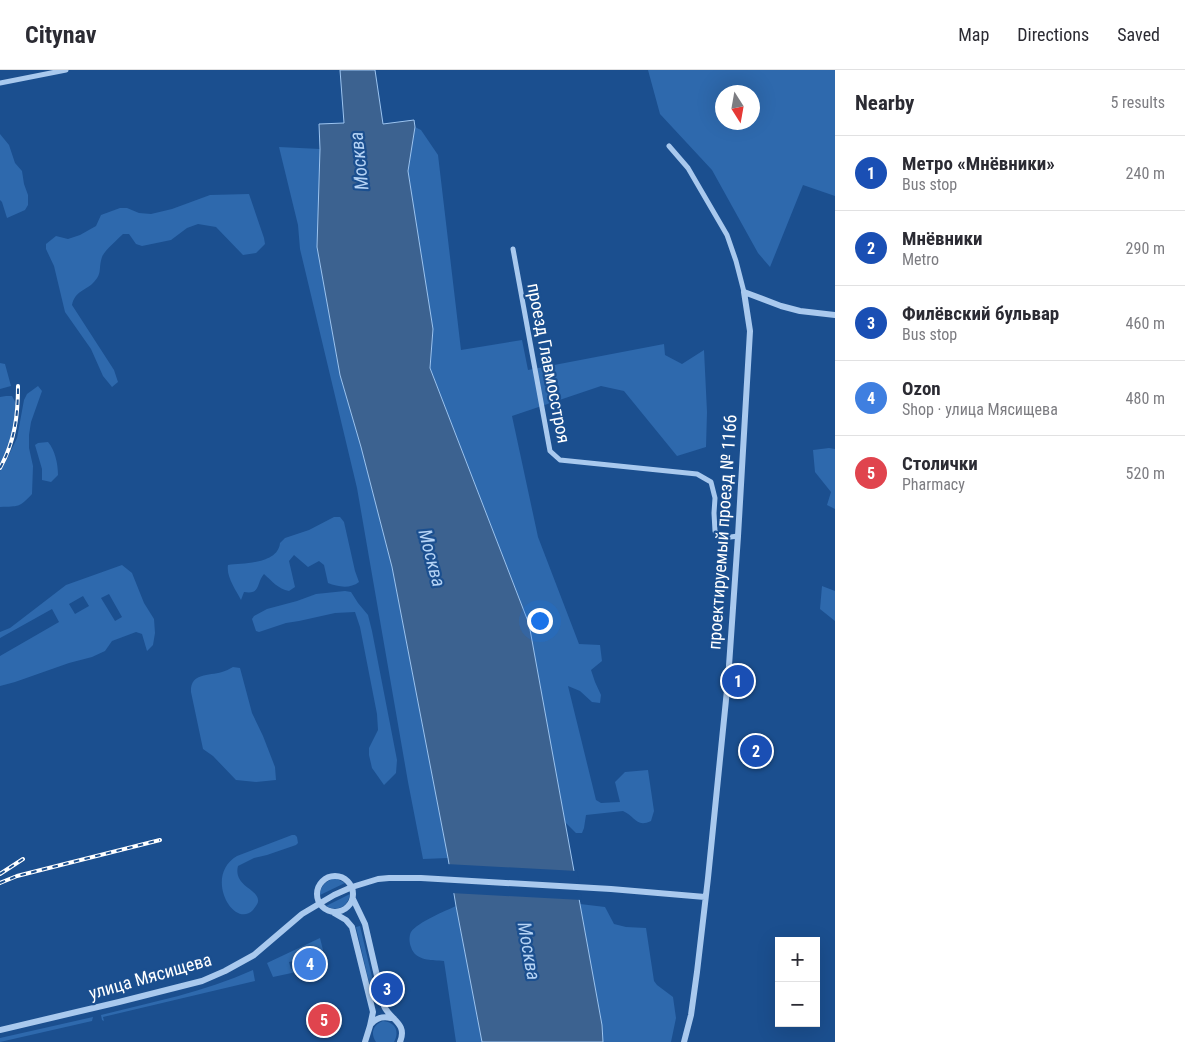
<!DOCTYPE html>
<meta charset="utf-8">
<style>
:root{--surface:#fff;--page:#f7f7f7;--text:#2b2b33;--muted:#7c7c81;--line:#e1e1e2;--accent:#ea580c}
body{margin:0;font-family:"Roboto Condensed",sans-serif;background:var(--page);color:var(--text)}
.controls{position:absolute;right:15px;bottom:15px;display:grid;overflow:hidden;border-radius:0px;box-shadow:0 5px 20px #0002}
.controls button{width:45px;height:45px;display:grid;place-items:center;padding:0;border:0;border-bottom:1px solid var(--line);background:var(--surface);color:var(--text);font:25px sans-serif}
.compass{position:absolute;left:715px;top:15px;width:45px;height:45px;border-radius:50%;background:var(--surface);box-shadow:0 5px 20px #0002;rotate:169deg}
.you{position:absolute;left:539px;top:550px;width:18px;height:18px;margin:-12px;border:4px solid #fff;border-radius:50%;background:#1a73e8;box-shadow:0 0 0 8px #1a73e833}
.badge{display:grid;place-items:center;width:32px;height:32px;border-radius:50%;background:var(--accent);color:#fff;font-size:16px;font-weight:700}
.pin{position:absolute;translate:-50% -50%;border:2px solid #fff;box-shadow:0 1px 5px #0006}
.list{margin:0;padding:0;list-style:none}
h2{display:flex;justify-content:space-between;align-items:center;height:65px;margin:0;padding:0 20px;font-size:21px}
h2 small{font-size:16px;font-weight:400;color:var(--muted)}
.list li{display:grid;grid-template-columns:32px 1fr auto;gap:15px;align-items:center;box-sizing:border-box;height:75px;padding:0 20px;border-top:1px solid var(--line)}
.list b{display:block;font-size:19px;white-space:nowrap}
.list p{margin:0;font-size:16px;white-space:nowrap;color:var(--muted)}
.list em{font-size:16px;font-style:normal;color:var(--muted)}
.map{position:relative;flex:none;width:835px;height:972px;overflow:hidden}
header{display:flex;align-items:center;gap:30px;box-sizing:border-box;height:70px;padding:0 25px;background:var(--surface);border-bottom:1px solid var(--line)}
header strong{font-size:24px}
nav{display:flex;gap:28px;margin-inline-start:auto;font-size:18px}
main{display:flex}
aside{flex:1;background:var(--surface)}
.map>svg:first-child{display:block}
.green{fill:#2e69ad;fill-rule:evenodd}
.water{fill:#3c6290;stroke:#9cc4f0}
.pier{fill:#1b4f8f}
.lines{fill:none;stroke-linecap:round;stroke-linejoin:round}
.minor{stroke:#a9c9ee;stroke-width:5}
.tertiary{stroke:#a9c9ee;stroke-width:6}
.rail-casing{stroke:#fff;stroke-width:4}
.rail{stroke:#1b4f8f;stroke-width:2;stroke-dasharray:5.5;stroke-linecap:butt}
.labels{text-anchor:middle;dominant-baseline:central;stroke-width:4.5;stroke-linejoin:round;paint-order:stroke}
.street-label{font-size:18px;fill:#fff;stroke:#1b4f8f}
.water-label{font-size:19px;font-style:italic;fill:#b5d3f5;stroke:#1b4f8f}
</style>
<header>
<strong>Citynav</strong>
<nav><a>Map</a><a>Directions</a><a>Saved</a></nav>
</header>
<main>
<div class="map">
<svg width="835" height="972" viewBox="0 0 835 972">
<rect width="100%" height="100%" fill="#1b4f8f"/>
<path class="green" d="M 648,0 L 835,0 L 835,126 L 803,115 L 770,197 L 758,183 L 712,100 L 660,44 ZM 722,22 L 752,22 L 752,52 L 722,52 Z
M 415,57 L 421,60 L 438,85 L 461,280 L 522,270 L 528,300 L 664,274 L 665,285 L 682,294 L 704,280 L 707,342 L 706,377 L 677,386 L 624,321 L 601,316 L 512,346 L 538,467 L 579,574 L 600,575 L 602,591 L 591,600 L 595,612 L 601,625 L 600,633 L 592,632 L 580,621 L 568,616 L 596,730 L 601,733 L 620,732 L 615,712 L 625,702 L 648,700 L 654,741 L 651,751 C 636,758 635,746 623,741 L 586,745 L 584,758 L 582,763 L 576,763 L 565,752 L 529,554 L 430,298 L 433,259 L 408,101 Z
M 0,64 L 9,75 L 15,93 L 22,101 L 24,114 L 28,125 L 28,135 L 25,140 L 7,148 L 2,132 L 0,130 Z
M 279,77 L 320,79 L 317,177 L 340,305 L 361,377 L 392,497 L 448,788 L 423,789 L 408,712 L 357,418 L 300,179 L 298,155 Z
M 249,124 L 264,168 L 265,174 L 256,183 L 243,185 L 216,157 L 198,154 L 187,158 L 171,170 L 142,176 L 136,174 L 129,164 L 123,164 C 118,169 104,181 102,187 C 98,199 103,203 93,213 C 85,221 75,221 72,235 L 114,300 L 118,312 L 112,317 L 103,306 L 91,279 L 65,242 L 54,196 L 46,179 L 46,174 L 56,166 L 68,169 L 80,165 L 96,156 L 101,145 L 120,138 L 127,138 L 139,143 L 151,144 L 172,139 L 210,125 Z
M 0,293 L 5,294 L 11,316 L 0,319 Z
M 38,316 L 42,321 L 31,352 L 29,365 L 29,378 L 33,396 L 32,424 C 19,438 19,436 0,437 L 0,401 L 6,391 L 17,368 L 24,330 L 27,324 Z
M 6,326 L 12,326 C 22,341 17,361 10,376 C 7,382 3,387 0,393 L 0,327 Z
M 48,372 C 55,380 58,394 58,405 L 51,412 L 42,410 L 42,399 L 35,375 L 38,373 Z
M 829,378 L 835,379 L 835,439 L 827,435 L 831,422 L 815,402 L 813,380 Z
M 334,447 L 340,447 L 344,452 L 355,501 L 359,512 C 350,519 338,517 328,513 L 324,495 L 319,491 L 308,497 L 294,485 L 289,491 L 295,517 L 289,521 C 278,519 272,511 264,504 C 256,513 261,525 244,522 L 241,530 C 236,520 226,507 228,495 C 244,493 278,494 280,473 L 285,468 L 309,460 Z
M 122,495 L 132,503 L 144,533 L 154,549 L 155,563 L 153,575 L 147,581 L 142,564 L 136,562 L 112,571 L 105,581 L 92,587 L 69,593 L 15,612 L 0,616 L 0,586 L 59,552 L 52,539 L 0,568 L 0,562 L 10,558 L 66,515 ZM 109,524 L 122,547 L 115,551 L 101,528 ZM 83,526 L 89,536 L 75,544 L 69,534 Z
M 822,516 L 835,521 L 835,551 L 820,539 Z
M 345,521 L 351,522 L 358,533 L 368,545 L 372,561 L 397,690 L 396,703 L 384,715 L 372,698 L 369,685 L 369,678 L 378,660 L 377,644 L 360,557 L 355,542 L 335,543 L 299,551 L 286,553 L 259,562 L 256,561 L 252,549 L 254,546 L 267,539 L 297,531 L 316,524 Z
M 233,597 L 240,598 L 252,643 L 263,666 L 275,697 L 276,710 L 256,712 L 236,710 L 213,686 L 203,679 L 191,622 C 190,603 208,606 222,602 C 226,601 229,599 233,597 Z
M 292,765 L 295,765 L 297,767 L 298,773 L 296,775 L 267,785 L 254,788 L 238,796 C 233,816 258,819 258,830 C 259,833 255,837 253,840 C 234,860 203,806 237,786 Z
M 332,809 L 337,809 L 345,813 L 320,825 C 320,817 325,812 332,809 Z
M 350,824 C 348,837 337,842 326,836 Z
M 580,834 L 605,837 L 614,854 L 626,857 L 646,858 L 654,911 L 657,915 L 673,927 L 676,948 L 671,972 L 603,972 L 602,955 Z
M 456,836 L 482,972 L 456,972 L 444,891 C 432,890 415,891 411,877 C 409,872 409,866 411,862 C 418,852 445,841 456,836 Z
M 360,856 L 377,928 L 373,929 L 356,857 Z
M 320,868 L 323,880 L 300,885 L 298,887 L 298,890 L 289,892 L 291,899 L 300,897 L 301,901 L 273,907 L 267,893 Z
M 253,900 L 255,911 L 103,947 L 104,951 L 102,950 L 101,945 C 153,932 204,922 253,900 Z
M 93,947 L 92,951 L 0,972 L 0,968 Z
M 383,951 C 395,952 400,961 394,972 L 376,972 C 370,963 373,955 383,951 Z"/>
<path class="water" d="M 340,0 L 375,0 L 383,54 L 414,50 L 415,57 L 408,101 L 433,259 L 430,298 L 529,554 L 602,955 L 603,972 L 482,972 L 456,836 L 448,788 L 392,497 L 361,377 L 340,305 L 317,177 L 320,79 L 319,54 L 344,53 Z"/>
<path class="pier" d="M 446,794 L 577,801 L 582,830 L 451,823 Z"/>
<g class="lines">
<path class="minor" d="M 0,13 L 66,0
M 669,76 L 688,98 L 727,165 L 736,191 L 744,222
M 513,179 L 550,381 L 560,390 L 697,404 L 711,412 L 715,428 L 714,443 L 715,461 L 723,468 L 738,466"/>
<path class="tertiary" d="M317 824a18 18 0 1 1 36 0a18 18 0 1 1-36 0Z
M 353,829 L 365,854 L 384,936 C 390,950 408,953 400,972
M 334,843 L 346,850 L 352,857 L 373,942 L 370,956 L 365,972
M 371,954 C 376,948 383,946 391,948
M 0,960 L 119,932 L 202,911 L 225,901 L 254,885 L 302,844 L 334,825 L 352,817 L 378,809 L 389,808 L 421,808 L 611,819 L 705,827
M 684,972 L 691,945 L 697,902 L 708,808 L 728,610 L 738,466 L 750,261 L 744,222 L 781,236 L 800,241 L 835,245"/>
<defs>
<path id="rail" d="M 0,398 C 15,371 18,345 18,316
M 0,804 L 23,789
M 0,813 L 17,806 L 160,770"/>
</defs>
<use href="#rail" class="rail-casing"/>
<use href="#rail" class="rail"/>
</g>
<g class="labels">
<g class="street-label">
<text transform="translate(549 293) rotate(79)">проезд Главмосстроя</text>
<text transform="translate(722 462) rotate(-86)">проектируемый проезд № 1166</text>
<text transform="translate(150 906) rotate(-16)">улица Мясищева</text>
</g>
<g class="water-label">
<text transform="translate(359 91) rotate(-96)">Москва</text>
<text transform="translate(432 488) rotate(75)">Москва</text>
<text transform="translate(529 881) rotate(80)">Москва</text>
</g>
</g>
</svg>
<div class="controls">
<button>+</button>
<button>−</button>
</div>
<svg class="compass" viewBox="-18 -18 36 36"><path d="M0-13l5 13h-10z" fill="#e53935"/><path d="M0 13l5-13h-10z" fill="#7c7c81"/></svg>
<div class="you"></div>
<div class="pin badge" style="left:738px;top:611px;background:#1a4fb4">1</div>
<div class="pin badge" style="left:756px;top:681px;background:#1a4fb4">2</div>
<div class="pin badge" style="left:387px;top:919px;background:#1a4fb4">3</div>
<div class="pin badge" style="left:310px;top:894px;background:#3f7fe0">4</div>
<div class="pin badge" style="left:324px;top:950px;background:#e0444e">5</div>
</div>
<aside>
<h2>Nearby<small>5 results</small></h2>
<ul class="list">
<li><span class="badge" style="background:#1a4fb4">1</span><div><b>Метро «Мнёвники»</b><p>Bus stop</p></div><em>240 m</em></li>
<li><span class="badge" style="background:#1a4fb4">2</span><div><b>Мнёвники</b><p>Metro</p></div><em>290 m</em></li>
<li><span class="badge" style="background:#1a4fb4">3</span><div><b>Филёвский бульвар</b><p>Bus stop</p></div><em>460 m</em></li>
<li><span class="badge" style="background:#3f7fe0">4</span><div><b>Ozon</b><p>Shop · улица Мясищева</p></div><em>480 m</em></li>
<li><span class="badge" style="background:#e0444e">5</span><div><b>Столички</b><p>Pharmacy</p></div><em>520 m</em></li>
</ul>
</aside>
</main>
